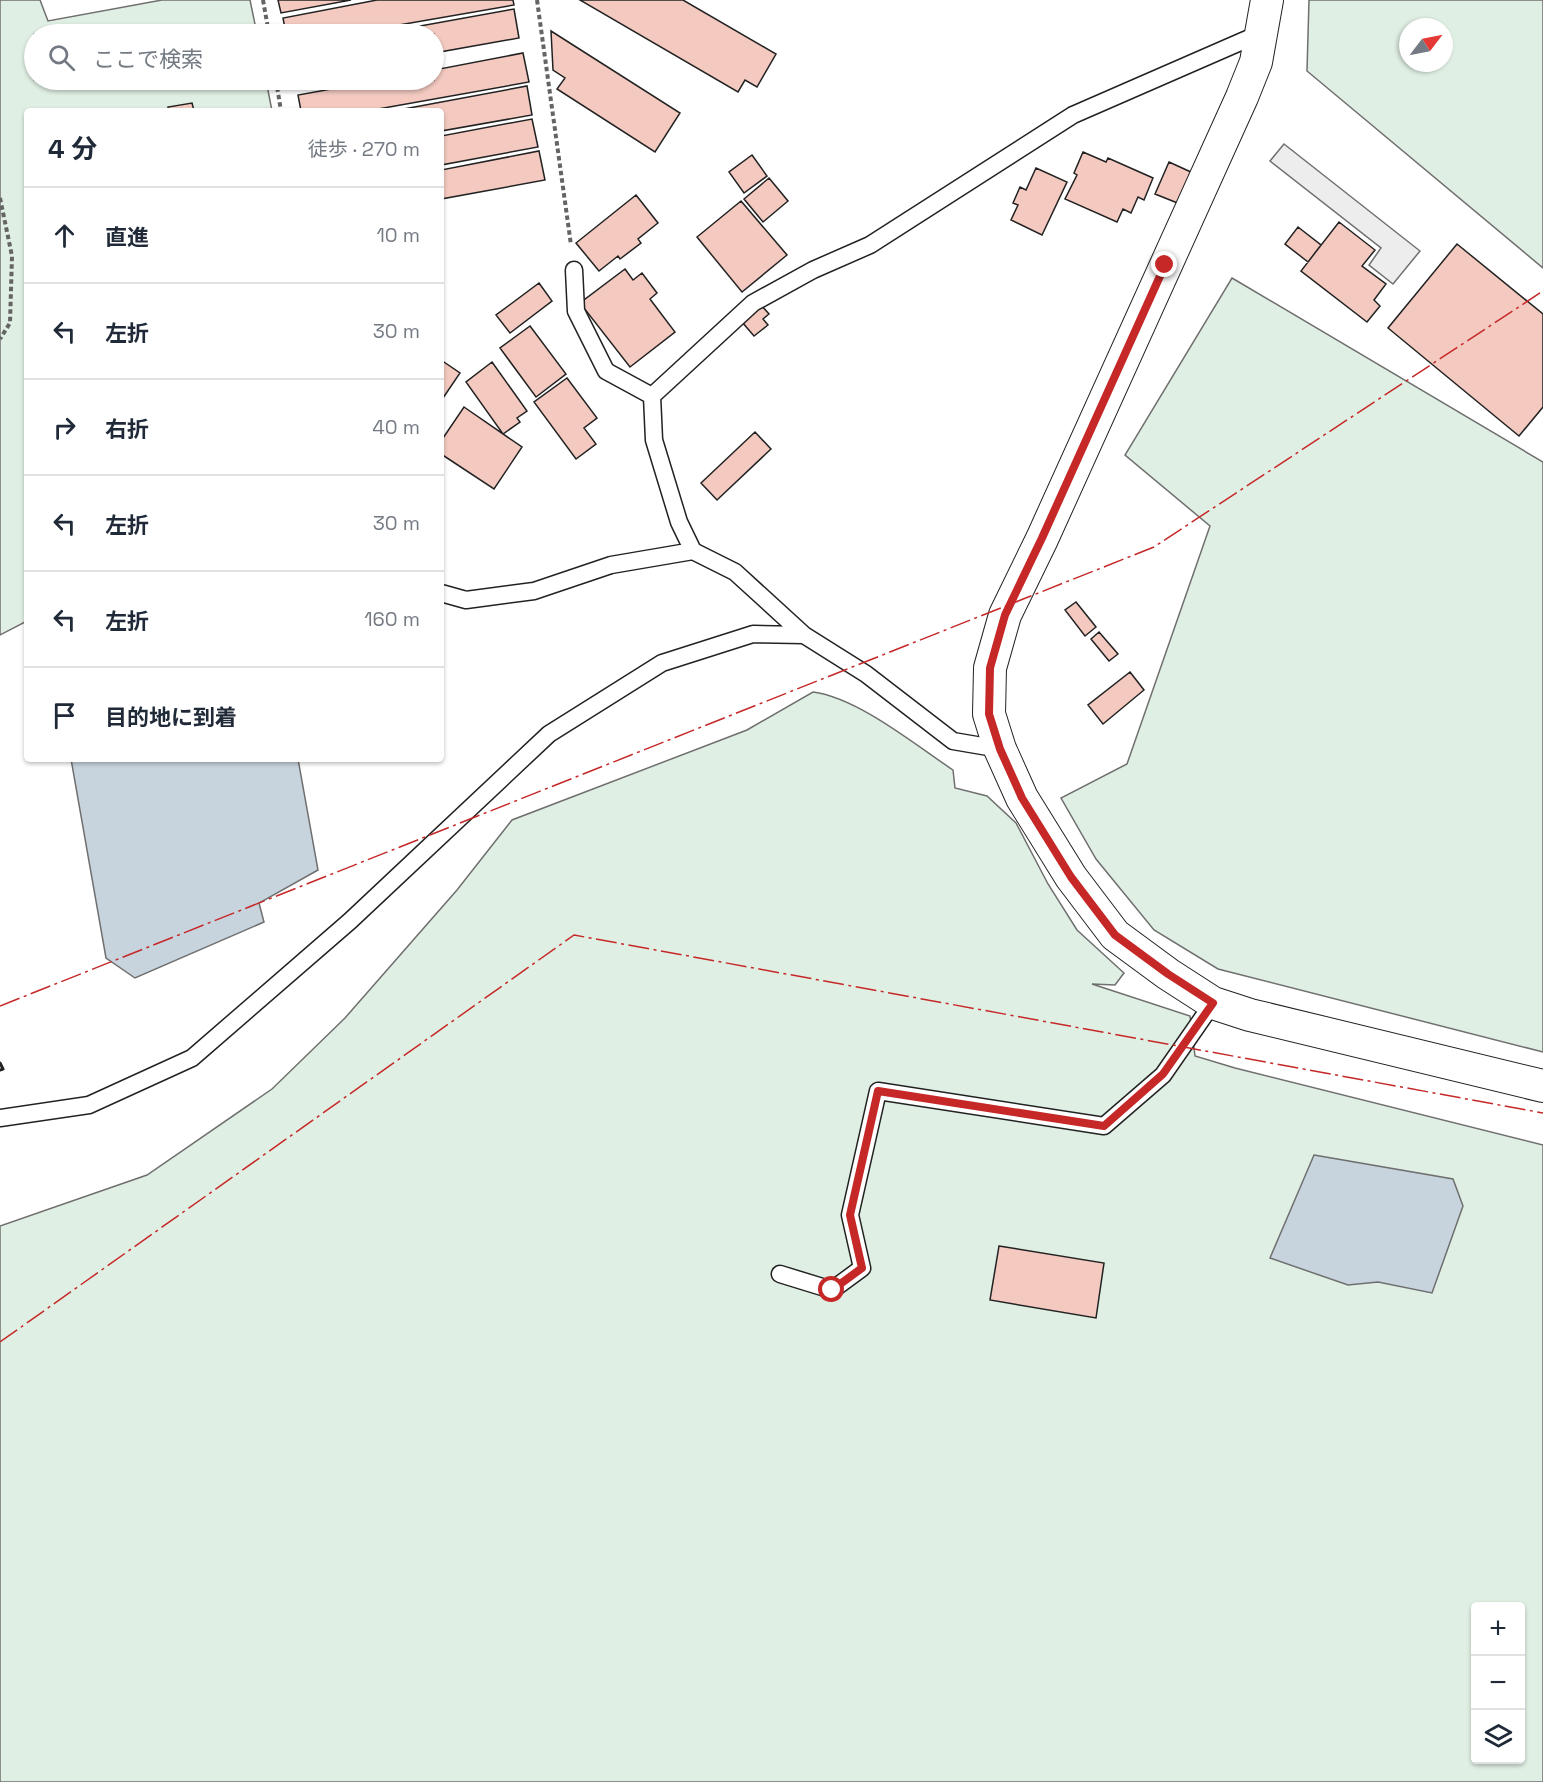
<!DOCTYPE html>
<html lang="ja">
<meta charset="utf-8">
<style>
:root{--surface:#fff;--page:#f6f6f7;--text:#1f2937;--muted:#747a83;--line:#e0e1e3}
body{margin:0;font-family:"Space Grotesk","Noto Sans JP",sans-serif;background:var(--page);color:var(--text)}
.controls{position:absolute;right:18px;bottom:18px;display:grid;overflow:hidden;border-radius:6px;box-shadow:0 2px 4px #0004}
.controls button{width:54px;height:54px;display:grid;place-items:center;padding:0;border:0;border-bottom:2px solid var(--line);background:var(--surface);color:var(--text);font:30px sans-serif}
.compass{position:absolute;left:1399px;top:18px;width:54px;height:54px;border-radius:50%;background:var(--surface);box-shadow:0 2px 4px #0004;rotate:58deg}
.stop{position:absolute;width:18px;height:18px;margin:-14px;border:4px solid #c62828;border-radius:50%;background:#fff}
.stop.end{background:#c62828;border-color:#fff;box-shadow:0 2px 6px #0008}
.list{margin:0;padding:0;list-style:none}
h2{display:flex;justify-content:space-between;align-items:center;height:78px;margin:0;padding:0 24px;font-size:26px}
h2 small{font-size:20px;font-weight:400;color:var(--muted)}
.list li{display:grid;grid-template-columns:39px 1fr auto;gap:18px;align-items:center;box-sizing:border-box;height:96px;padding:0 24px;border-top:2px solid var(--line)}
.list b{display:block;font-size:22px;white-space:nowrap}
.list em{font-size:20px;font-style:normal;color:var(--muted)}
.icon{flex:none;width:33px;height:33px;fill:none;stroke:currentColor;stroke-width:2;stroke-linecap:round;stroke-linejoin:round}
.map{position:relative;flex:none;width:1543px;height:1782px;overflow:hidden}
.search{position:absolute;background:var(--surface);box-shadow:0 2px 4px #0004;left:24px;top:24px;width:420px;height:66px;display:flex;align-items:center;gap:15px;box-sizing:border-box;padding:0 21px;border-radius:33px;color:var(--muted);font-size:22px}
.panel{position:absolute;background:var(--surface);box-shadow:0 2px 4px #0004;left:24px;top:108px;width:420px;height:654px;border-radius:6px}
.map>svg:first-child{display:block}
.green{fill:#e0efe3;stroke:#6f6f6f;stroke-width:1.5;fill-rule:evenodd}
.parking{fill:#ededed;stroke:#6f6f6f;stroke-width:1.5}
.water{fill:#c7d3dd;stroke:#6f6f6f;stroke-width:1.5}
.building{fill:#f3c9c0;stroke:#222;stroke-width:1.5}
.lines{fill:none;stroke-linecap:round;stroke-linejoin:round}
.service-casing{stroke:#222;stroke-width:19}
.minor-casing{stroke:#222;stroke-width:34}
.path{stroke:#646464;stroke-width:4;stroke-dasharray:4.5 3;stroke-linecap:butt}
.service{stroke:#fff;stroke-width:16}
.minor{stroke:#fff;stroke-width:32}
.wall{stroke:#222;stroke-width:3}
.power{stroke:#c62828;stroke-width:1.5;stroke-dasharray:21 4.5 3 4.5;stroke-linecap:butt}
.route{stroke:#c62828;stroke-width:8}
</style>
<div class="map">
<svg width="1543" height="1782" viewBox="0 0 1543 1782">
<rect width="100%" height="100%" fill="#fff"/>
<path class="green" d="M 0,0 L 40,0 L 48,21 L 162,0 L 250,0 L 257,34 L 34,34 L 34,80 L 266,80 L 272,111 L 27,111 L 27,621 L 0,635 Z
M 1309,0 L 1543,0 L 1543,268 L 1307,71 ZM 1408,27 L 1444,27 L 1444,63 L 1408,63 Z
M 1232,278 L 1543,462 L 1543,1052 L 1218,969 L 1154,930 L 1096,859 L 1061,798 L 1127,764 L 1210,526 L 1125,455 Z
M 813,692 C 858,698 914,744 953,770 L 955,788 L 987,796 L 1016,823 L 1048,884 L 1077,930 L 1124,973 L 1115,985 L 1092,984 L 1190,1016 L 1195,1056 L 1235,1068 L 1543,1145 L 1543,1782 L 0,1782 L 0,1226 L 147,1175 L 272,1089 L 345,1018 L 457,890 L 512,820 L 747,730 ZM 1476,1606 L 1520,1606 L 1520,1760 L 1476,1760 Z"/>
<path class="parking" d="M 1284,144 L 1420,251 L 1393,284 L 1369,265 L 1381,248 L 1270,161 Z"/>
<path class="water" d="M 71,759 L 298,759 L 318,870 L 259,903 L 264,922 L 135,978 L 106,958 Z
M 1314,1155 L 1453,1179 L 1463,1206 L 1432,1293 L 1378,1282 L 1348,1285 L 1270,1258 Z"/>
<path class="building" d="M 278,0 L 351,0 L 281,13 Z
M 377,0 L 513,0 L 514,5 L 347,34 L 286,34 L 283,18 Z
M 580,0 L 683,0 L 776,54 L 757,87 L 745,80 L 738,92 Z
M 514,9 L 519,38 L 434,53 L 434,34 L 376,34 Z
M 551,31 L 680,113 L 655,152 L 557,89 L 565,78 L 553,70 Z
M 523,53 L 529,82 L 367,111 L 301,111 L 298,95 L 381,80 L 434,80 L 434,70 Z
M 527,86 L 532,115 L 441,131 L 441,111 L 393,111 Z
M 192,103 L 194,111 L 169,111 L 168,107 Z
M 532,119 L 538,147 L 441,165 L 441,136 Z
M 539,151 L 545,180 L 441,199 L 441,170 Z
M 1083,152 L 1106,162 L 1108,158 L 1153,178 L 1144,200 L 1138,197 L 1131,213 L 1123,209 L 1117,222 L 1065,199 L 1077,175 L 1074,173 Z
M 752,155 L 767,176 L 744,193 L 729,172 Z
M 1169,162 L 1193,173 L 1180,204 L 1155,194 Z
M 1036,168 L 1067,182 L 1042,235 L 1011,220 L 1018,205 L 1013,203 L 1020,187 L 1026,190 Z
M 769,178 L 788,201 L 763,222 L 744,199 Z
M 636,195 L 658,223 L 638,239 L 641,243 L 620,259 L 618,256 L 599,271 L 576,243 Z
M 741,201 L 787,255 L 742,292 L 697,237 Z
M 1339,222 L 1375,250 L 1362,266 L 1386,284 L 1374,300 L 1380,306 L 1367,322 L 1301,271 Z
M 1298,227 L 1321,245 L 1308,262 L 1285,244 Z
M 1457,244 L 1543,314 L 1543,407 L 1519,436 L 1388,328 Z
M 625,269 L 633,280 L 642,273 L 657,293 L 650,299 L 675,332 L 630,367 L 580,303 Z
M 539,283 L 552,301 L 510,333 L 496,315 Z
M 762,306 L 769,314 L 763,319 L 768,325 L 754,336 L 742,322 Z
M 530,326 L 566,374 L 536,397 L 500,348 Z
M 441,360 L 460,373 L 441,401 Z
M 492,362 L 527,411 L 517,418 L 520,422 L 503,434 L 466,382 Z
M 567,378 L 597,418 L 584,428 L 596,444 L 576,459 L 534,402 Z
M 464,407 L 522,447 L 494,489 L 441,454 L 441,441 Z
M 755,432 L 771,449 L 717,500 L 701,483 Z
M 1076,602 L 1096,627 L 1085,636 L 1065,610 Z
M 1099,632 L 1118,654 L 1109,661 L 1091,639 Z
M 1130,672 L 1144,690 L 1103,724 L 1088,705 Z
M 999,1246 L 1104,1263 L 1096,1318 L 990,1300 Z"/>
<g class="lines">
<defs>
<path id="service" d="M 574,270 L 576,311 L 606,371 L 652,396
M 652,396 L 753,303 L 813,270 L 870,245 L 1073,115 L 1261,33
M 652,396 L 654,440 L 679,522 L 693,551
M 441,593 L 466,600 L 534,591 L 611,565 L 693,551 L 735,572 L 804,635 L 866,674 L 953,741 L 1000,749
M 0,1118 L 89,1105 L 192,1058 L 350,921 L 549,734 L 662,663 L 753,634 L 804,635
M 780,1274 L 832,1290 L 862,1268 L 850,1215 L 878,1091 L 1104,1126 L 1163,1075 L 1213,1003"/>
<path id="minor" d="M 1267,0 L 1256,62 L 1242,97 L 1042,539 L 1005,615 L 990,668 L 989,714 L 1000,749 L 1022,798 L 1071,877 L 1115,935 L 1168,974 L 1213,1003 L 1250,1015 L 1543,1086"/>
</defs>
<use href="#service" class="service-casing"/>
<use href="#minor" class="minor-casing"/>
<path class="path" d="M 263,0 L 269,34
M 537,0 L 571,245
M 276,80 L 281,111
M 0,198 L 12,256 L 10,323 L 0,339"/>
<use href="#service" class="service"/>
<use href="#minor" class="minor"/>
<path class="wall" d="M 0,1063 L 3,1069 L 0,1070"/>
<path class="power" d="M 0,1006 L 1154,547 L 1543,291
M 0,1342 L 574,935 L 1543,1113"/>
</g>
<g class="lines">
<path class="route" d="M 832,1290 L 862,1268 L 850,1215 L 878,1091 L 1104,1126 L 1163,1074 L 1213,1003 L 1168,974 L 1115,935 L 1071,877 L 1022,798 L 1000,749 L 989,714 L 990,668 L 1005,615 L 1042,538 L 1165,265"/>
</g>
</svg>
<div class="controls">
<button>+</button>
<button>−</button>
<button><svg class="icon" aria-label="layers" viewBox="0 0 24 24"><path d="M12 4l9 5-9 5-9-5zM3 14l9 5 9-5"/></svg></button>
</div>
<svg class="compass" viewBox="-18 -18 36 36"><path d="M0-13l5 13h-10z" fill="#e53935"/><path d="M0 13l5-13h-10z" fill="#747a83"/></svg>
<div class="stop" style="left:832px;top:1290px"></div>
<div class="stop end" style="left:1165px;top:265px"></div>
<div class="search"><svg class="icon" aria-label="search" viewBox="0 0 24 24"><circle cx="10" cy="10" r="6"/><path d="M15 15l6 6"/></svg>ここで検索</div>
<section class="panel">
<h2>4 分<small>徒歩 · 270 m</small></h2>
<ul class="list">
<li><svg class="icon" aria-label="ahead" viewBox="0 0 24 24"><path d="M12 20V5M6 11l6-6 6 6"/></svg><div><b>直進</b></div><em>10 m</em></li>
<li><svg class="icon" aria-label="left" viewBox="0 0 24 24"><path d="M17 20v-9H6M10 6l-5 5 5 5"/></svg><div><b>左折</b></div><em>30 m</em></li>
<li><svg class="icon" aria-label="right" viewBox="0 0 24 24"><path d="M7 20v-9h11M14 6l5 5-5 5"/></svg><div><b>右折</b></div><em>40 m</em></li>
<li><svg class="icon" aria-label="left" viewBox="0 0 24 24"><path d="M17 20v-9H6M10 6l-5 5 5 5"/></svg><div><b>左折</b></div><em>30 m</em></li>
<li><svg class="icon" aria-label="left" viewBox="0 0 24 24"><path d="M17 20v-9H6M10 6l-5 5 5 5"/></svg><div><b>左折</b></div><em>160 m</em></li>
<li><svg class="icon" aria-label="arrive" viewBox="0 0 24 24"><path d="M6 21V4h12l-3 4 3 4H6"/></svg><div><b>目的地に到着</b></div></li>
</ul>
</section>
</div>
